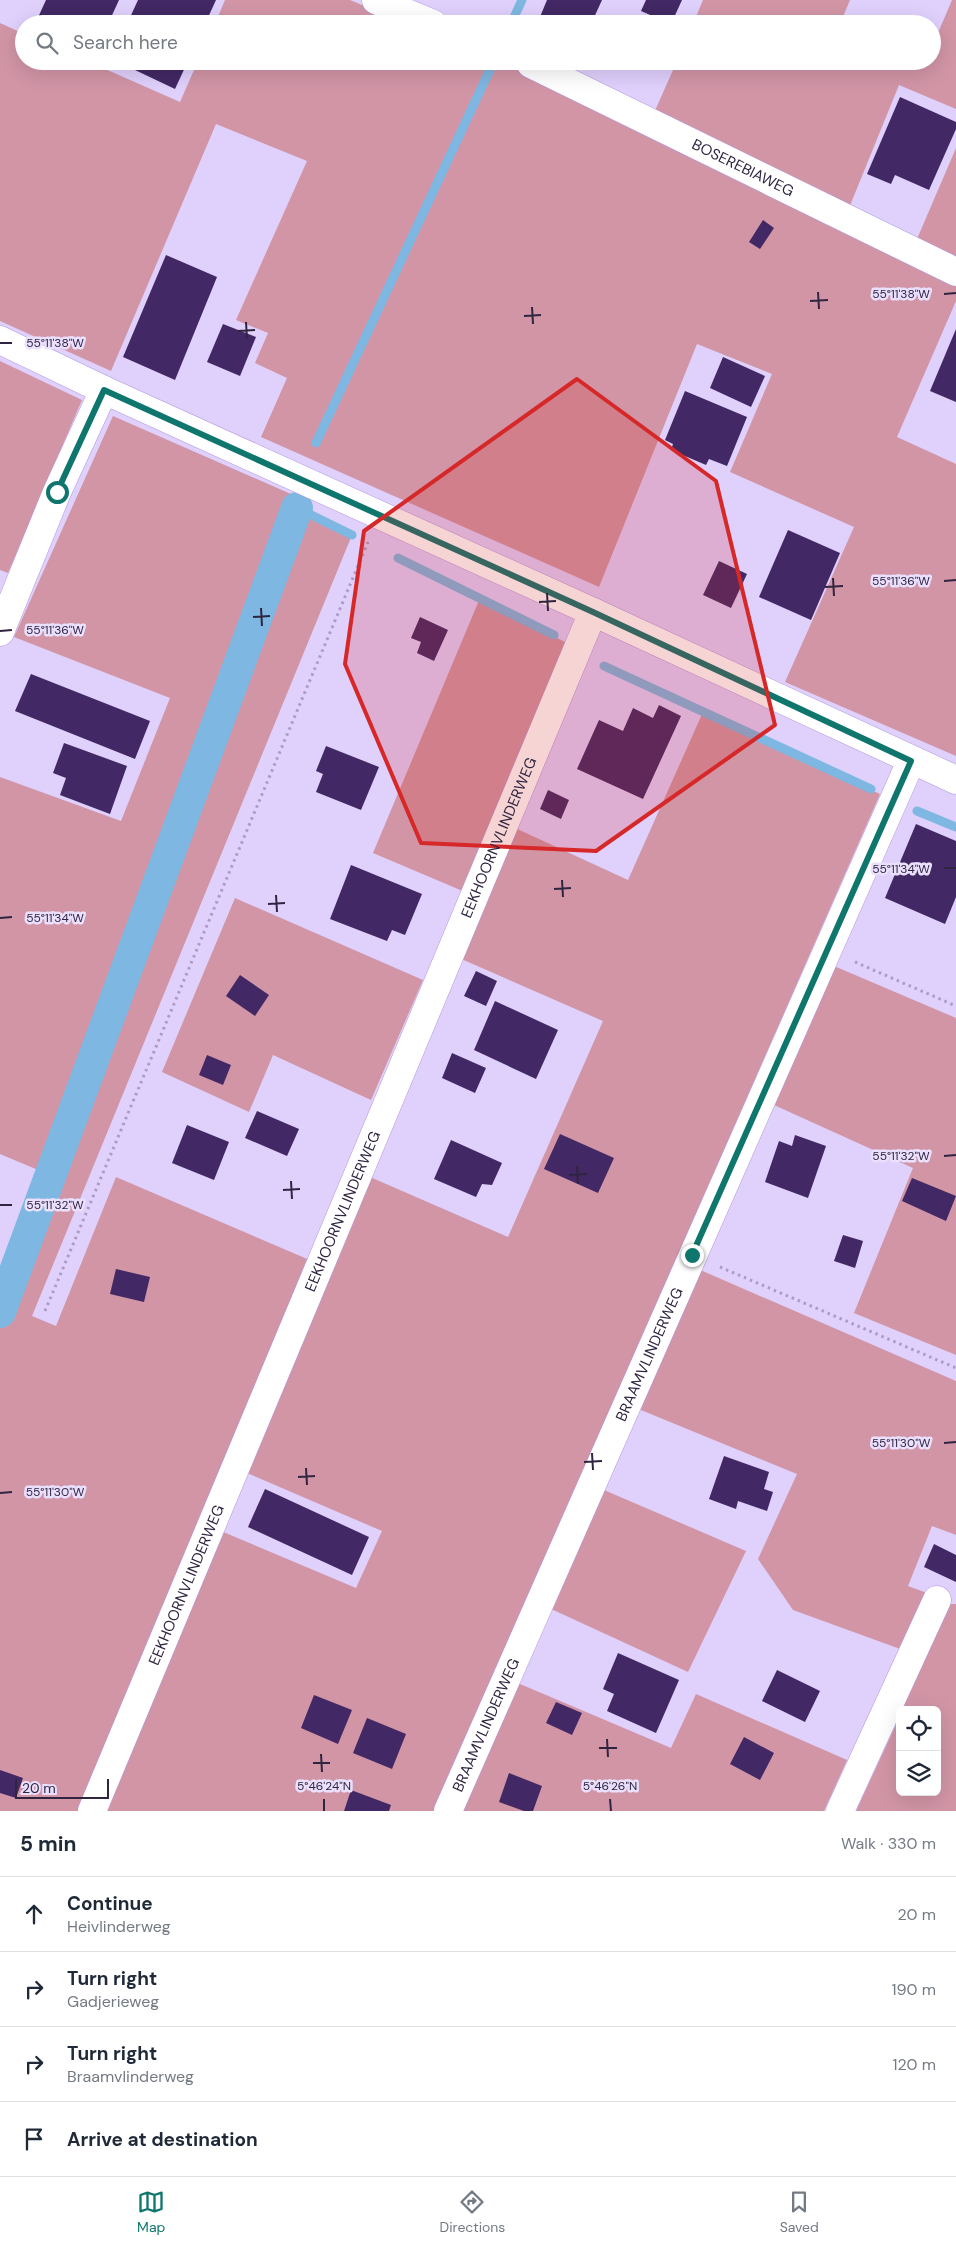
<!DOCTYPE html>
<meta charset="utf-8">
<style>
:root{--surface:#fff;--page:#f6f6f7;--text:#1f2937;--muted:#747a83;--line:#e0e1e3;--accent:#0f766e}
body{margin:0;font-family:"DM Sans",sans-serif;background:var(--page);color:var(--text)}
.controls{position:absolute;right:15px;bottom:15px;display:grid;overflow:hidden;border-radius:8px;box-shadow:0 5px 20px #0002}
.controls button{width:45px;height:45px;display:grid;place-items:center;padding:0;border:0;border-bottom:1px solid var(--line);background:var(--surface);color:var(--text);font:25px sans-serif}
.scale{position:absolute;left:15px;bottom:12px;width:94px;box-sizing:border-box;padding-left:5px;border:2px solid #302541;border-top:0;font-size:14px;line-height:18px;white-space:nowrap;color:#302541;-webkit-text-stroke:4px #eae0fe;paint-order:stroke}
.stop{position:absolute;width:15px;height:15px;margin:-11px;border:4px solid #0f766e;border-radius:50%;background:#fff}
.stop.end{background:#0f766e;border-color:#fff;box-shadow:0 1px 5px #0008}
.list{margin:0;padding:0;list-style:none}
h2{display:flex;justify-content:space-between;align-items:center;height:65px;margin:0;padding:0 20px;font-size:21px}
h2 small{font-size:16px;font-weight:400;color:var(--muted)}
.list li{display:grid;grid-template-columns:32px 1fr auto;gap:15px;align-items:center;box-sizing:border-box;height:75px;padding:0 20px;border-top:1px solid var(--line)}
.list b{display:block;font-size:19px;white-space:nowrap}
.list p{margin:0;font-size:16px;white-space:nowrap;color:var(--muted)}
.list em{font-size:16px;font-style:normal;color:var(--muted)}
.icon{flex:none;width:28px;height:28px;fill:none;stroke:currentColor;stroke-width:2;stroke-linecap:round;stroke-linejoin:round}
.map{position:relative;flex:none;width:956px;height:1811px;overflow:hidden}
.search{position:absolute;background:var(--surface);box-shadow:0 5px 20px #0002;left:15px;right:15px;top:15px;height:55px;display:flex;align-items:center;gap:12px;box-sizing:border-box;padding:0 18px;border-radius:28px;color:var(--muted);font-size:19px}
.sheet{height:365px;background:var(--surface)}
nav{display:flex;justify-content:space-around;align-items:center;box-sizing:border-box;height:70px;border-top:1px solid var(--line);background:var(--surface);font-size:14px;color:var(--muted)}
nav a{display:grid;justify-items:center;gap:2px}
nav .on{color:var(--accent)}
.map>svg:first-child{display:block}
.green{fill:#d195a6}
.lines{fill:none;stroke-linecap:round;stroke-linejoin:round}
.stream{stroke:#7eb7e1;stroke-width:9}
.canal{stroke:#7eb7e1;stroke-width:32}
.building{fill:#422864}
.minor-casing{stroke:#b399df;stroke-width:29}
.path{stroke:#aa9cc3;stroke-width:3;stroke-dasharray:2.5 4;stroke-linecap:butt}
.minor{stroke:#fff;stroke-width:28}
.route{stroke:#0f766e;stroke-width:6}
.marked{fill:#d62828;fill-opacity:0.2;stroke:#d62828;stroke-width:4;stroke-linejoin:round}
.ticks{fill:none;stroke:#302541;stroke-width:2}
.labels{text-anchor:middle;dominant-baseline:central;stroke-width:5;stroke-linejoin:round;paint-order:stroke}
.street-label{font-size:15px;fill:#302541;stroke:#eae0fe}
.ticks-label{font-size:12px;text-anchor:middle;fill:#302541;stroke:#eae0fe;stroke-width:5;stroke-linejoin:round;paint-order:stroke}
</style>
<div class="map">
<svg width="956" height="1811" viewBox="0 0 956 1811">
<rect width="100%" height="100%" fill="#dfd0fc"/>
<path class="green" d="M 225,0 L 350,0 L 408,24 L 215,24 Z
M 703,0 L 850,0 L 840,24 L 693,24 Z
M 952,0 L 956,0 L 956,109 L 899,85 L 849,208 L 654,113 L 677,61 L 904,61 L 923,68 L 926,61 L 932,61 L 932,47 Z
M 0,23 L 24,34 L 24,61 L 87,61 L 180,102 L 198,61 L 499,61 L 956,281 L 956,301 L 897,437 L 956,464 L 956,756 L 785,682 L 854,527 L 730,472 L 772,374 L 697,344 L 599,587 L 261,437 L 287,378 L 255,363 L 268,333 L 236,320 L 307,161 L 216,124 L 111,371 L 0,321 Z
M 956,148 L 956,258 L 917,239 Z
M 0,361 L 82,400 L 8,573 L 0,570 Z
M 113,416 L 300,498 L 297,508 L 352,535 L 32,1316 L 56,1326 L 116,1177 L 312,1261 L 83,1811 L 0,1811 L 0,1295 L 5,1296 L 50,1175 L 0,1154 L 0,777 L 121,821 L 170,698 L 14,637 Z
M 480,598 L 565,642 L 465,892 L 373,853 Z
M 703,712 L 880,794 L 434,1811 L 105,1811 L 221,1531 L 356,1588 L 382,1531 L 247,1473 L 370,1177 L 508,1237 L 603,1021 L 459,958 L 513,827 L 628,880 Z
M 235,898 L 423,980 L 371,1100 L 273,1055 L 249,1112 L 162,1072 Z
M 834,966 L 956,1018 L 956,1355 L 854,1313 L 913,1168 L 774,1105 Z
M 698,1269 L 956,1381 L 956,1535 L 932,1526 L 908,1586 L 927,1593 L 903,1650 L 793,1610 L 758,1559 L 797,1474 L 636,1408 Z
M 604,1490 L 746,1551 L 688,1672 L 549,1608 Z
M 950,1604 L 956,1604 L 956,1811 L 856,1811 L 900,1716 L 900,1792 L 937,1792 L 937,1710 L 902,1710 Z
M 513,1681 L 671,1748 L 696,1694 L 847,1760 L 824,1811 L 455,1811 Z"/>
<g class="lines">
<path class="stream" d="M 511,24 L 522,0
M 316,443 L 494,61
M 297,508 L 352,535
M 398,558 L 554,635
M 604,666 L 871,789
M 917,811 L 956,827"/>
<path class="canal" d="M 0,1312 L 297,508"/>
</g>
<path class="building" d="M 46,0 L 119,0 L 108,24 L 35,24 Z
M 138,0 L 216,0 L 205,24 L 127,24 Z
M 547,0 L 602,0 L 591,24 L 537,24 Z
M 646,0 L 682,0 L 671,24 L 641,11 Z
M 116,61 L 188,61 L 175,89 Z
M 900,97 L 956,122 L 956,129 L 929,190 L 895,175 L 891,184 L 867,174 Z
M 763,220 L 774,228 L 760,249 L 749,242 Z
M 166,255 L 217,277 L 175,380 L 123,357 Z
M 223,324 L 256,337 L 240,376 L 207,362 Z
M 956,329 L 956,402 L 930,391 Z
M 723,357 L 765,376 L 751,407 L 710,388 Z
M 685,391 L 747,417 L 727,466 L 709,459 L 706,465 L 671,450 L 673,444 L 665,440 Z
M 788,530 L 840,553 L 811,620 L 759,597 Z
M 719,561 L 747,574 L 731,608 L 703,595 Z
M 420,617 L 448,630 L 434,661 L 417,653 L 421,642 L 411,638 Z
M 31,674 L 150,721 L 135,759 L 15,711 Z
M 659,705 L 681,716 L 643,799 L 577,769 L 599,720 L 623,731 L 633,708 L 653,718 Z
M 64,743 L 127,766 L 110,814 L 60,795 L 66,778 L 53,773 Z
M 326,746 L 379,767 L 361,810 L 316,792 L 323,774 L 316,771 Z
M 548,790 L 569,800 L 561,819 L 540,809 Z
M 916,824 L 956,841 L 956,897 L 945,924 L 885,898 Z
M 351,865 L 422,894 L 405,935 L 392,930 L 387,941 L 330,919 Z
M 476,971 L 497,981 L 486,1006 L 464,996 Z
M 240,975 L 269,995 L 255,1016 L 226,996 Z
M 495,1001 L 558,1030 L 536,1079 L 474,1050 Z
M 452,1053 L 486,1068 L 475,1093 L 442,1078 Z
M 207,1055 L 231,1065 L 223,1085 L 199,1075 Z
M 257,1111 L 299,1129 L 287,1156 L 245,1138 Z
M 187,1125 L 229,1142 L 214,1180 L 172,1163 Z
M 560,1134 L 614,1158 L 598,1193 L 544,1169 Z
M 795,1135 L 826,1146 L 808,1198 L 765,1182 L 779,1141 L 792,1146 Z
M 451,1140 L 502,1163 L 492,1185 L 482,1184 L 476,1197 L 434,1179 Z
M 912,1178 L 956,1196 L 946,1221 L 902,1201 Z
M 843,1235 L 863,1241 L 855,1268 L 834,1261 Z
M 116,1269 L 150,1277 L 144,1302 L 110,1294 Z
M 724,1456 L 769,1472 L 764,1489 L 773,1492 L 767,1511 L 738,1501 L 736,1509 L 709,1499 Z
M 265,1489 L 369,1537 L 352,1575 L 248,1527 Z
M 934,1544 L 956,1555 L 956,1582 L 924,1567 Z
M 618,1653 L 679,1680 L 656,1733 L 607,1711 L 614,1694 L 603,1689 Z
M 777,1670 L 820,1691 L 805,1722 L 762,1701 Z
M 314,1695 L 352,1710 L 338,1744 L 301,1728 Z
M 556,1702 L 582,1713 L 572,1735 L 546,1723 Z
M 367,1718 L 406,1734 L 392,1769 L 353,1753 Z
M 744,1737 L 774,1753 L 760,1780 L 730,1764 Z
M 0,1770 L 23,1778 L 16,1798 L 0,1793 Z
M 509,1773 L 542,1786 L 533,1811 L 524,1811 L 499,1802 Z
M 351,1790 L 391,1805 L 389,1811 L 344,1811 Z"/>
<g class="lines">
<defs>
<g id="minor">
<path d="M 376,0 L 433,24"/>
<path id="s1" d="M 531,64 L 956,272"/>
<path d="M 0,340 L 104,390 L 593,612 L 956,780"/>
<path d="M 0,632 L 57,492 L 104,390"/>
<path id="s2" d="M 92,1811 L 593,612"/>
<path id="s3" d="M 448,1811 L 911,761"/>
<path d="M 840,1811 L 937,1600"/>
</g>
</defs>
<use href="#minor" class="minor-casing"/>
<path class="path" d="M 855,962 L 956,1006
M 720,1267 L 956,1368
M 45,1311 L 368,542"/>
<use href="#minor" class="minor"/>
</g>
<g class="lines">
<path class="route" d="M 57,492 L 104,390 L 593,612 L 911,761 L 692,1255"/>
</g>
<path class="marked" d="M 577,379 L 716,481 L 775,725 L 596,851 L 421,843 L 345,664 L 364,531 Z"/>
<path class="ticks" d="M 818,292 L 819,309M 944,294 L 956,293M 810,301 L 828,300M 532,307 L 533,324M 524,316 L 541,315M 246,322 L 247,339M 238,331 L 255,330M 0,343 L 12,343M 833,578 L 834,596M 944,581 L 956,580M 825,587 L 843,586M 547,593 L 548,611M 539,602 L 556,601M 261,608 L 262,626M 253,617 L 270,616M 0,631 L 12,630M 944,868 L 956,868M 562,880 L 563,897M 554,889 L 571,888M 276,895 L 277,912M 268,904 L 285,903M 0,918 L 12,917M 944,1156 L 956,1155M 577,1166 L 578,1184M 569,1175 L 587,1174M 291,1181 L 292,1199M 283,1190 L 300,1189M 0,1205 L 12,1205M 944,1443 L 956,1442M 592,1453 L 593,1470M 584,1462 L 602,1461M 306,1468 L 307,1485M 298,1477 L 315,1476M 0,1493 L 12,1492M 607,1739 L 608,1757M 599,1748 L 617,1748M 321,1754 L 322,1772M 313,1763 L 330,1763M 324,1799 L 324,1811M 610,1799 L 611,1811"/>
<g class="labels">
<g class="street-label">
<text stroke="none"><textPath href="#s1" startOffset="236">BOSEREBIAWEG</textPath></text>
<text stroke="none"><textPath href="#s2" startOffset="1055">EEKHOORNVLINDERWEG</textPath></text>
<text stroke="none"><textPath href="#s2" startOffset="650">EEKHOORNVLINDERWEG</textPath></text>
<text stroke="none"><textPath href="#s3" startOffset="499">BRAAMVLINDERWEG</textPath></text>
<text stroke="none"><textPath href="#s2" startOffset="245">EEKHOORNVLINDERWEG</textPath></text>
<text stroke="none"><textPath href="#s3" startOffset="94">BRAAMVLINDERWEG</textPath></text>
</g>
</g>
<g class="ticks-label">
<text x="901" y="298">55°11'38"W</text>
<text x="55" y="347">55°11'38"W</text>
<text x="901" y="585">55°11'36"W</text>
<text x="55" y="634">55°11'36"W</text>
<text x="901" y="873">55°11'34"W</text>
<text x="55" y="922">55°11'34"W</text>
<text x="901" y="1160">55°11'32"W</text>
<text x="55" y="1209">55°11'32"W</text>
<text x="901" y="1447">55°11'30"W</text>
<text x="55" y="1496">55°11'30"W</text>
<text x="324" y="1790">5°46'24"N</text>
<text x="610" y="1790">5°46'26"N</text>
</g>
</svg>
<div class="controls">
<button><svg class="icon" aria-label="locate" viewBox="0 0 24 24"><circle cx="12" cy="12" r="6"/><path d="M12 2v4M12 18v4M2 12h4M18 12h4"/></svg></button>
<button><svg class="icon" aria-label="layers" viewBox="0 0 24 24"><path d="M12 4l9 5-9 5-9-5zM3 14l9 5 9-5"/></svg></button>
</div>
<div class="scale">20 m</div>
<div class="stop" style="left:57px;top:492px"></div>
<div class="stop end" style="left:692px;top:1255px"></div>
<div class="search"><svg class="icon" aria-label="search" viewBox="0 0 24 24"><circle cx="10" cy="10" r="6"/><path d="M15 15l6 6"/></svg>Search here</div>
</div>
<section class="sheet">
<h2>5 min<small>Walk · 330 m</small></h2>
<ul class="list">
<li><svg class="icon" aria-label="ahead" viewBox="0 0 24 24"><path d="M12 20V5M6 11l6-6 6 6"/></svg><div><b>Continue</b><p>Heivlinderweg</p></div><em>20 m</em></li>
<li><svg class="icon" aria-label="right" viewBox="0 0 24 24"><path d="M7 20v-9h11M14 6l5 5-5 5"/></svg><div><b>Turn right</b><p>Gadjerieweg</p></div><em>190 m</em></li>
<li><svg class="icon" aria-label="right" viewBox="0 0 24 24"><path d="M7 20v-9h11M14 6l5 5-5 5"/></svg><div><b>Turn right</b><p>Braamvlinderweg</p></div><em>120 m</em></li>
<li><svg class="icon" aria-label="arrive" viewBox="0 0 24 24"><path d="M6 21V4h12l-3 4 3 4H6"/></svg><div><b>Arrive at destination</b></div></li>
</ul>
</section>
<nav>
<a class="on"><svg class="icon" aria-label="map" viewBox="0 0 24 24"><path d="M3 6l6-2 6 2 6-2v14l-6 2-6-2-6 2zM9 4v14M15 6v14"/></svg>Map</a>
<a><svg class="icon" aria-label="directions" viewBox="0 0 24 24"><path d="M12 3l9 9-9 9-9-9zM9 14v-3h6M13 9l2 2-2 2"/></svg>Directions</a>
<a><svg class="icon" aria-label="saved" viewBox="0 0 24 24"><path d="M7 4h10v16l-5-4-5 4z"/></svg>Saved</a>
</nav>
